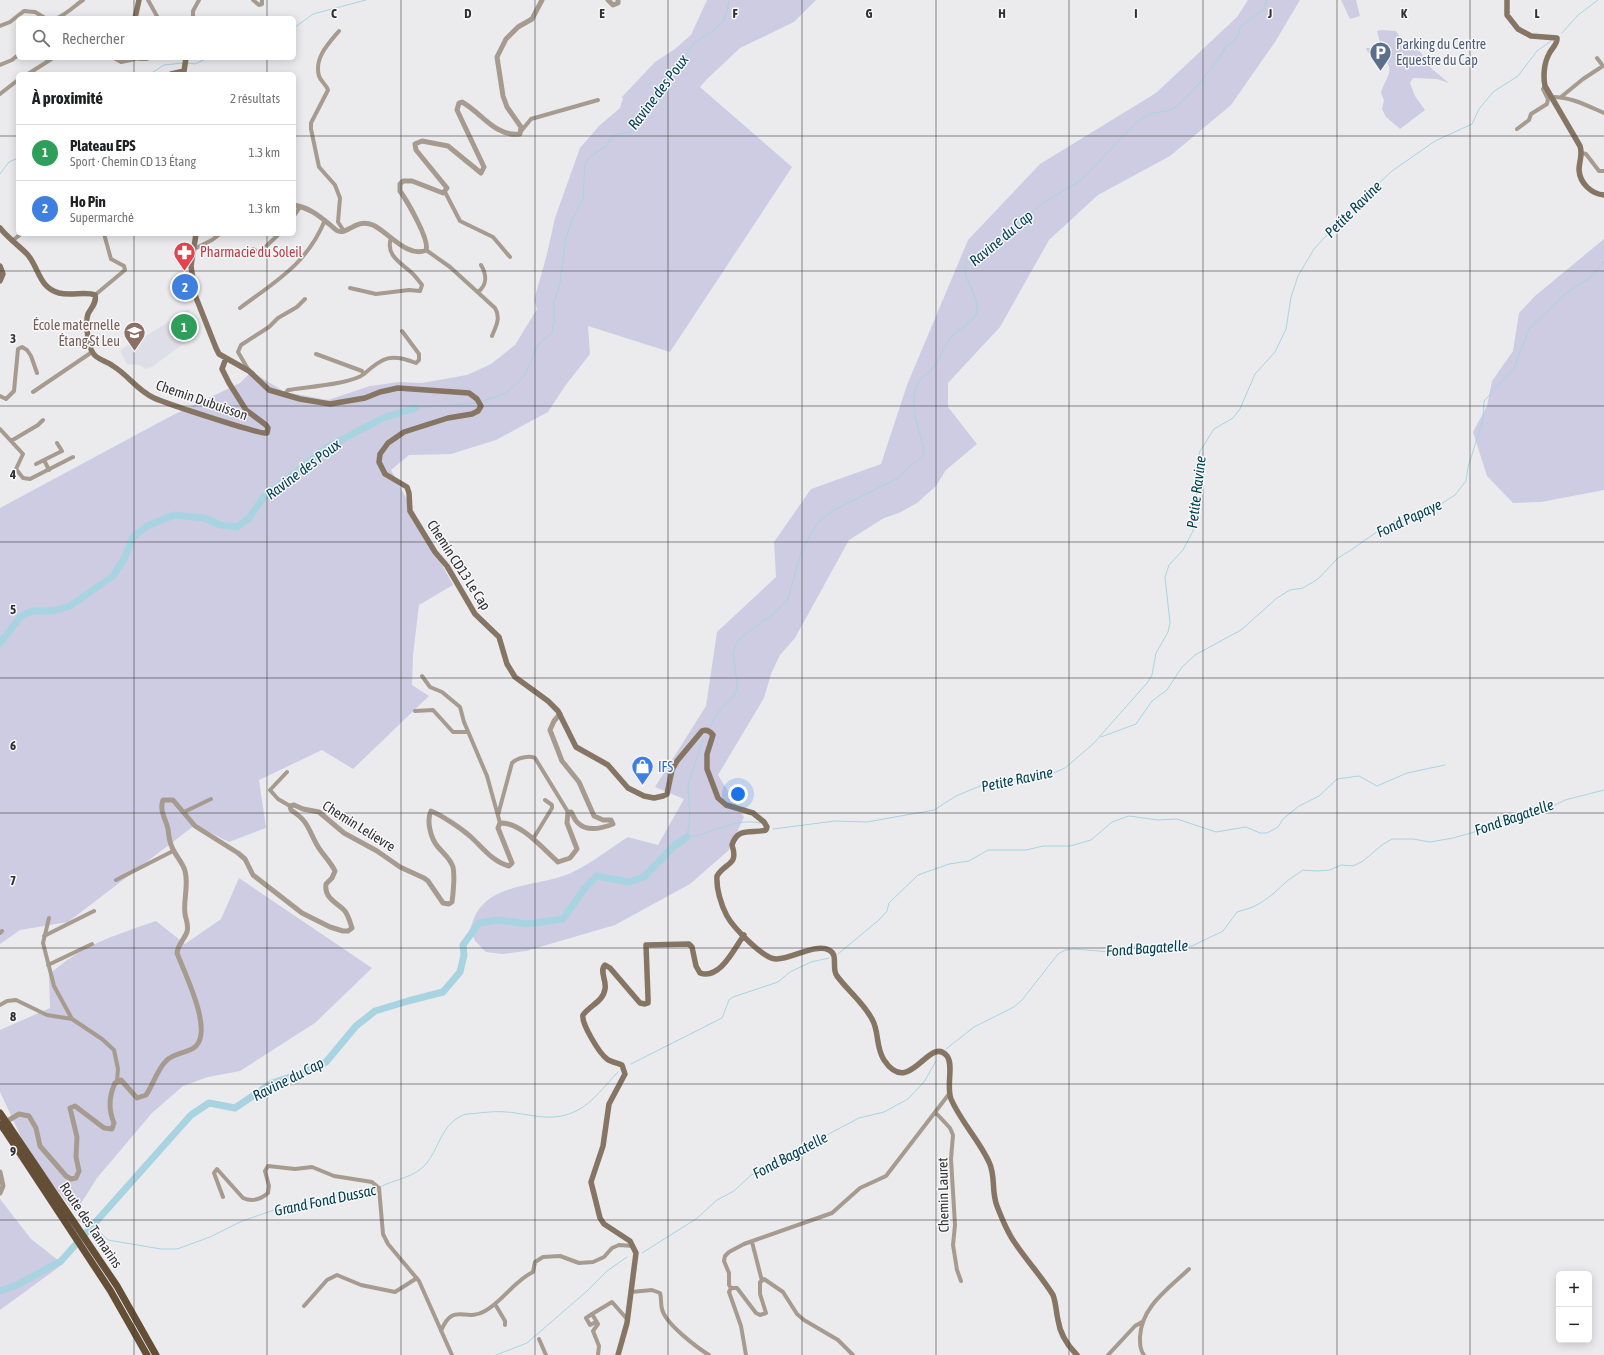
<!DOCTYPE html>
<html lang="fr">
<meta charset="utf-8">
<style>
:root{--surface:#fff;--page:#f6f6f6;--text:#202124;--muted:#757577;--line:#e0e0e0;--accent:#0b8043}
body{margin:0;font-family:"Asap Condensed",sans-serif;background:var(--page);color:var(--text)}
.controls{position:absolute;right:12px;bottom:12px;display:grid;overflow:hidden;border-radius:6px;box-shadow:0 2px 10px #0003}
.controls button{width:36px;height:36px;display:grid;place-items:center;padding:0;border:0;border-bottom:1px solid var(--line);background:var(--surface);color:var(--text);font:20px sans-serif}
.you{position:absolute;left:738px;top:794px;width:14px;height:14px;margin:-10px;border:3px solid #fff;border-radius:50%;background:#1a73e8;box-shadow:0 0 0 6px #1a73e833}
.badge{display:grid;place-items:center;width:26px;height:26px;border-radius:50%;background:var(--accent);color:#fff;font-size:13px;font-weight:700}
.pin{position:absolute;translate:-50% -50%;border:2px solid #fff;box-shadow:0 1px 4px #0006}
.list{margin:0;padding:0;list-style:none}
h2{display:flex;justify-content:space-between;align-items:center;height:52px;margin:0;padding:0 16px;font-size:17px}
h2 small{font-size:13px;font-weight:400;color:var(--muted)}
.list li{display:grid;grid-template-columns:26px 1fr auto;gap:12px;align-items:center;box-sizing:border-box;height:56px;padding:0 16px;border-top:1px solid var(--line)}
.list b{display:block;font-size:15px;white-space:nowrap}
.list p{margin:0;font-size:13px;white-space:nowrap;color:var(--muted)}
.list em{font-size:13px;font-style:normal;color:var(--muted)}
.icon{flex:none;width:22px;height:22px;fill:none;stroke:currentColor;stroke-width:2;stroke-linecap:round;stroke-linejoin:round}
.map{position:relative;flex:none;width:1604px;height:1355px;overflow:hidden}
.search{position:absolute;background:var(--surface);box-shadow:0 2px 10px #0003;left:16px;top:16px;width:280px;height:44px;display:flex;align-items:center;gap:10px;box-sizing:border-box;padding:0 14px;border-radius:6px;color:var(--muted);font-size:15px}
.panel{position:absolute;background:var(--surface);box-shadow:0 2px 10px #0003;left:16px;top:72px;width:280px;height:164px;border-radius:6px}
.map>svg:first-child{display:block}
.built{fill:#dedee8}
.green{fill:#cdcce3}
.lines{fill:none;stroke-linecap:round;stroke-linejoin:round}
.stream{stroke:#a8d4e2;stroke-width:1}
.river{stroke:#a8d4e2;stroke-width:7}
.minor{stroke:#a79b8f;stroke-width:4}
.tertiary{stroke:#a79b8f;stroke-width:5}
.secondary{stroke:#867563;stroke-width:5.5}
.trunk{stroke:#644e36;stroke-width:7}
.trunk-bridge{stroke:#644e36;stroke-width:7}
.grid{fill:none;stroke:#313132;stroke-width:1;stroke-opacity:0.55}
.labels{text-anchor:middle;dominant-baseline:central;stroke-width:3;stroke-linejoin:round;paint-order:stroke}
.service-label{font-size:14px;fill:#4e5e75;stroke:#f8f8fb;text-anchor:start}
.health-label{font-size:14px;fill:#be3a42;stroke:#f8f8fb;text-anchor:start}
.education-label{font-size:14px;fill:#785e54;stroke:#f8f8fb;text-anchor:end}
.street-label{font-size:14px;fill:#313132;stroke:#f8f8fb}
.shop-label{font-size:14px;fill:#366cbe;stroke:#f8f8fb;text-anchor:start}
.water-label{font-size:15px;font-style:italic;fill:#004251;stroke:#f8f8fb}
.grid-label{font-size:13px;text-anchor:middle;font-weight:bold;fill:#313132;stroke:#f8f8fb;stroke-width:3;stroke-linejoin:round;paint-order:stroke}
</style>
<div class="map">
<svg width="1604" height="1355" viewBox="0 0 1604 1355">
<rect width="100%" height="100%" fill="#ebebee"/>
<path class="built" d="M 189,309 L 190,312 L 187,315 L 198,333 L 152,367 L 146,369 L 139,365 L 127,364 L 120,351 L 133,341 L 141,339 Z"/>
<path class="green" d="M 707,0 L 816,0 L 794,22 L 740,48 L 707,79 L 700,87 L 792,167 L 670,352 L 588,326 L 590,354 L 565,386 L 548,412 L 496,440 L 451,454 L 409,455 L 391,470 L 453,585 L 419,605 L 413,655 L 412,685 L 429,696 L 353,769 L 322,750 L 259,780 L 266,828 L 229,842 L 195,825 L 68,922 L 20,930 L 0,944 L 0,508 L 171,416 L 240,383 L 253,370 L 257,375 L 285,392 L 328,400 L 370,386 L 399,382 L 422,383 L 467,375 L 491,364 L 515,345 L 537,309 L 534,300 L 547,254 L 555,218 L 580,148 L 599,126 L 620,108 L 623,98 L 621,98 L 655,62 L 675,49 L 691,35 Z
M 1248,0 L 1300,0 L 1275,42 L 1231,105 L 1170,156 L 1098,195 L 1049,240 L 1000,327 L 948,383 L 948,407 L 977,444 L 946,470 L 936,486 L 917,503 L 899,513 L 884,518 L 849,540 L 795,638 L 780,655 L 771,674 L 764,698 L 718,775 L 744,817 L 729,850 L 690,884 L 615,925 L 526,951 L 502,954 L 486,952 L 475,941 L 470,929 C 472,924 474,917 477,912 C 496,882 542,886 571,873 C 592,863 609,849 628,837 L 658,845 L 684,799 L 655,787 L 706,706 L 717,632 L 776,577 L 774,542 L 811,489 L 881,464 L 907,385 L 968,240 L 1040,164 L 1156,93 L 1237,17 Z
M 1341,0 L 1356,0 L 1360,16 L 1350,19 Z
M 1382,30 L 1396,31 L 1402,40 L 1419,50 L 1432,69 L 1449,83 L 1437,79 L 1413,78 L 1410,83 L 1415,96 L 1425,110 L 1400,129 L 1386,117 L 1382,109 L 1384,100 L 1381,93 C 1383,82 1397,69 1384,60 C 1379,56 1372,56 1367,51 L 1366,48 L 1373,48 L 1380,43 L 1377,31 Z
M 1604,239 L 1604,490 L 1541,502 L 1513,503 L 1487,476 L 1473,432 L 1487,406 L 1492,381 L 1513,351 L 1519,313 L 1535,296 Z
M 185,312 L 197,333 L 183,341 L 170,321 Z
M 239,878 L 372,968 L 315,1023 L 240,1071 L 208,1077 L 183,1086 L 152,1113 L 97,1178 L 75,1213 L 29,1154 L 0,1092 L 0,1030 L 50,1008 L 49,975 C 81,945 116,935 156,921 L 185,944 L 221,919 Z
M 0,1199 L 31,1239 L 63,1264 L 0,1310 Z"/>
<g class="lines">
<path class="stream" d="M 294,28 L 313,14 L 366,0
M 1562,33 L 1578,15 L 1598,0
M 188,63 L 195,64 L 208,58
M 150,74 L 164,65 L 183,63
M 0,174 L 9,162 L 18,158
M 483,401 L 504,394 L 518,383 L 526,373 L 538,345 L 552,333 L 554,321 L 554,302 L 560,283 L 566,238 L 571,222 L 583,199 L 585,162 L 591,156 L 605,147 L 612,137 L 617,134 L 631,132 L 647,102 L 673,73 L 694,43 L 714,30 L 723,22 L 727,11 L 729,0
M 415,408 L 476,403
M 710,727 L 719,711 L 733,697 L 736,691 L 737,684 L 733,652 L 738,640 L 778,610 L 788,599 L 801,552 L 817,523 L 832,511 L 896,479 L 923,455 L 924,451 C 920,429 906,401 920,380 C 925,374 931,371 935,365 C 941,356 944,344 952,336 C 958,330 974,321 976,314 C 982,296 958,277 967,262 L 983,254 L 1041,204 L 1080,181 L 1139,120 L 1153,113 L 1168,111 L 1176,107 L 1189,95 L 1205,76 L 1221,56 L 1226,46 L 1232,43 L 1238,36 L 1240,27 L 1264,9 L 1267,0
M 1101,737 L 1136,724 L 1152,701 L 1167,690 L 1182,667 L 1195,655 L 1241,630 L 1277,598 L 1290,590 L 1303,588 L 1318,579 L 1338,558 L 1351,550 L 1381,529 L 1395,521 L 1435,508 L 1455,495 L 1466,481 L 1468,467 L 1483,420 L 1484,401 L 1514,368 L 1529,329 L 1564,295 L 1591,277 L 1604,262
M 703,740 L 688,785 L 690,818 L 687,837 C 711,835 735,817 760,823
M 773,829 L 835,821 L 867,822 L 934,810 L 956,796 L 987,783 L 1046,776 L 1065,768 L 1093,744 L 1147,683 L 1152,675 L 1156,653 L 1168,632 L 1170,623 L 1165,577 L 1169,565 L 1183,550 L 1193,531 L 1197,505 L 1195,474 L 1200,451 L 1214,429 L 1233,418 L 1240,409 L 1255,374 L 1275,352 L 1286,329 L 1291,297 L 1298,276 L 1314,249 L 1348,212 L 1392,171 L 1435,141 L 1472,124 L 1479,109 L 1493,92 L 1518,76 L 1537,51 L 1551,41
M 838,954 L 880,919 L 887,911 L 889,903 L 918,875 L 949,864 L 969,861 L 988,850 L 1026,850 L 1043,846 L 1070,846 L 1091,840 L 1112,822 L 1129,816 L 1158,820 L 1177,819 L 1216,832 L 1246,827 L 1260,833 L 1267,833 L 1278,827 L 1283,819 L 1299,806 L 1319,796 L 1337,779 L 1359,776 L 1377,786 L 1407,773 L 1445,765
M 946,1049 L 974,1027 L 1014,1007 L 1022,1000 L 1058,954 L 1065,950 L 1074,949 L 1110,952 L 1133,947 L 1192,946 L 1223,931 L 1237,912 L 1253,907 L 1262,902 L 1273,894 L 1287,881 L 1303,870 L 1317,871 L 1330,870 L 1341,865 L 1353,866 L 1363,861 L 1382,845 L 1392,839 L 1413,839 L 1430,842 L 1453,838 L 1478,831 L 1504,820 L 1512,815 L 1522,817 L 1553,806 L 1565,800 L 1604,790
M 631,1064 L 722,1018 L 729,1000 L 733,997 L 778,982 L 790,972 L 811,962 L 829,958
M 380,1187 C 395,1179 414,1178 426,1164 C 438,1150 441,1127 459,1117 C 465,1113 472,1114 479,1113 C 489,1112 497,1111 507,1112 C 531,1114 552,1123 576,1111 C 593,1103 605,1085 618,1072
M 93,1226 L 108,1240 L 161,1249 L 177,1249 L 210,1237 L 242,1221 L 292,1204 L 313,1201 L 320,1202 L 344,1193 L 367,1191 L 377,1189
M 642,1253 L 696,1219 L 717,1200 L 734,1191 L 751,1175 L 769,1169 L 821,1138 L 859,1118 L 884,1112 L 908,1099 L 924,1082 L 936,1061
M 496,1355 L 527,1343 L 587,1291 L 607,1271 L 627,1257"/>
<path class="river" d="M 0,643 L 21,616 L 32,611 L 53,611 L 70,606 L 113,576 L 124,559 L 133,537 L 147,526 L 174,515 L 205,518 L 220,525 L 237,527 L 249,518 L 263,498 L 328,447 L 383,418 L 415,408
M 0,1291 L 17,1285 L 61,1261 L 191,1115 L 209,1103 L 235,1108 L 272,1083 L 306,1072 L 326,1062 L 356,1026 L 375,1011 L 408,1001 L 443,992 L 460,972 L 464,955 L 463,945 L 479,923 L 498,920 L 528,924 L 563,919 L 585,888 L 597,876 L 629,882 L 644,877 L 674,846 L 687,837"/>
<path class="minor" d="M 148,0 L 158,18
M 253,0 L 259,5 L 262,4 L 262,0
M 57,18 C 67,14 74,6 83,0
M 193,18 L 193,11 L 199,0
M 0,26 L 10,22 L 24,11 L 35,12 L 45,18
M 339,31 C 328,44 314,58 319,76 C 321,82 326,84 328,90 L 311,123 L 311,129 L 319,167 L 335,185 L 340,198 L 338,222 L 344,231
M 114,58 L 121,62 L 140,58
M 0,65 L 12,60 L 18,55
M 28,74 L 53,58
M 0,94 L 18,80
M 1551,97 C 1569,96 1588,106 1604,113
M 1561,97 L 1583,79 L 1603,66 L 1597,58
M 1517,129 L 1529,120 L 1531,114 L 1547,104 L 1548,99 L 1543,89 L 1545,86
M 522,130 L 531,119 L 598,100
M 1582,153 L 1586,154 L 1599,171 L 1604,171
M 445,192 L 460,221 L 493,237 L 510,257
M 294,216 L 300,207
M 12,241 L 21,234
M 194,249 L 212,240 L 220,234
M 253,249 L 259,253 L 279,234
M 426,250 L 450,267 L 495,308 C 501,318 496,326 492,336
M 350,288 L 376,294 L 409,290 L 420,291 L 422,285 C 419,281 416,277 412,273 C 401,263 385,255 391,238
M 478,292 C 487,285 487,275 481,265
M 95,295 L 125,270 L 124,266 L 111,259 L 104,234
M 240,308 C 276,281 307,264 325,220
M 248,369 L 238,352 L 241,345 L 269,327 L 278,318 L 297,307 L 305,299
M 364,374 C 383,357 391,353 416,363 L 419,360 L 419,354 L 402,331
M 33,392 L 92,352
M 284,395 L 288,390 C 305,387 352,384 364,374 L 362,371 L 316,354
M 0,396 L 6,399 L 14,391 L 18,349 L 22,347 L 27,350 L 31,356 L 37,373
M 0,429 L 23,454 L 16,469 L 23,478 L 30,479 L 73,457
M 11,441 L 38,425 L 43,420
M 44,460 L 49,470
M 36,464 L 62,451 L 57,443
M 422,676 L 430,687 L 442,692 L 460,707 L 464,722 L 487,776 L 500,823
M 415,711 L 433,710 L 453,732 L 468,732
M 287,772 L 270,790 L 278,799 L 290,806
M 184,812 L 211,799
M 498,815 L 512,763 C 517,758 529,755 535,758 L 568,812
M 533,839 L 552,808 L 552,805 L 545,800
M 116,880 L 173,851
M 49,918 L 43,943 L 54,986 L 72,1019
M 0,933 L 2,931
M 44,936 L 94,911
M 48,965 L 92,944
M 0,1005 L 7,1001 L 16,1000 L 47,1015 L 72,1019 L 102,1039 L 114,1050 L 118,1069 L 117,1081
M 936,1113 L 950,1128 L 953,1135 L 951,1159 L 955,1225 L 953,1245 L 957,1270 L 961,1281
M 223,1197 L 214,1173 L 217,1169 L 243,1198 C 252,1202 260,1200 268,1193 L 269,1186 L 265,1171 L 268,1166 L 295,1169 L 312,1167 L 334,1176 L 372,1182 L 379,1188 L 383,1234 L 388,1244 L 419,1281 L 452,1355
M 752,1242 L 762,1281
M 731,1288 L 729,1285 L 729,1273 L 724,1261 L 725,1256 L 729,1252 L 744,1244 L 832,1213 L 860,1188 L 886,1176 L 949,1094
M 631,1292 L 652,1290 L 660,1293 C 662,1299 660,1306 663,1312 C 668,1325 696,1347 709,1355
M 495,1304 L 505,1321 L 505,1325
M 304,1306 L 327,1280 L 337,1275 L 361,1285 L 395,1292 L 417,1278
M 592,1314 L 586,1318 L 590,1325 L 596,1322
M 441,1331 C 453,1301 465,1323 485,1311 C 503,1301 514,1281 533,1272 L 535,1262 L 543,1257 L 560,1256 L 579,1263 L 593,1262 L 604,1257 L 612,1248 L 619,1245 L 633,1246
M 539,1339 L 546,1355
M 598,1355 L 599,1346 L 593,1331 L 598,1324 L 592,1314 L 612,1302 L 627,1319
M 746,1355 L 741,1326 L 729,1292 L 731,1288 L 737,1288 L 756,1313 L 760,1315 L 766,1313 L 760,1294 L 760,1282 L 764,1279 L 783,1292 L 797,1314 L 804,1320 L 838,1340 L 853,1355
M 1108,1355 L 1135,1326 L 1142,1322
M 1144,1355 C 1140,1350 1140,1344 1140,1337 C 1141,1307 1168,1289 1189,1269"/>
<path class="tertiary" d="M 608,0 L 613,5 L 618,3 L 618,0
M 294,205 C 309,208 317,214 329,224 C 332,226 335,230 338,231 C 348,235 355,218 373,225 C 388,232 408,259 426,250 C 430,240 407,201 400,191 L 400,184 L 403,181 L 412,181 L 443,193 L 447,188 L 416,150 L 415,144 L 422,141 L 448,146 L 481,173 L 484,167 L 457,110 L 459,103 L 462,102 C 482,113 495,137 520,134 L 521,127 L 507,107 L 503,96 L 497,57 L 506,39 L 518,27 L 532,19 L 542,0
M 4,1123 L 19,1114 L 29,1116 L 36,1128 L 40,1146 L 66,1176 L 71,1179 L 76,1178 L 79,1171 L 76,1157 L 77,1137 L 70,1108 L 75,1106 L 104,1128 L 112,1129 L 114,1123 C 108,1109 109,1096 115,1083 L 121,1080 L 137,1098 L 146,1095 C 153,1085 157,1070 166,1061 C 174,1052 188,1054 196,1046 C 213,1029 184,972 177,953 C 178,944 184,940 187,932 C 189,925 186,920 185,914 C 183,900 189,885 185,871 C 183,863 175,855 172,847 C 169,841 169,836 168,829 C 166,819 159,811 163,800 L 173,800 L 195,826 L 238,853 L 245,859 L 253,875 L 302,913 L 330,927 L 343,931 L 348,931 L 352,928 C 350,922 348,914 344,910 C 336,902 324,898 326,884 L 332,878 L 335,871 C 330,861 322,854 317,845 C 307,827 309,822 291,810 L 290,806 L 294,805 L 303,809 L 319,812 L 344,833 L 377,851 L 400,867 L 424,878 L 428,881 L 443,903 L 449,904 L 452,902 C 453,895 455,875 453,867 C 450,858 444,854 438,847 C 431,839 426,821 431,811 C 443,816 462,829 471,837 C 483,848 493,862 509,866 L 512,863 L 498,828 L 500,823 C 521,822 543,849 558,862 L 570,858 L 577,849 L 567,823 L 568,812 L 571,812 C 573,815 575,821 578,823 C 587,832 603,828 613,824 L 611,820 L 603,820 L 594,816 L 579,782 L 562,761 L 550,730 L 554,721 L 560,714
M 0,1172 L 3,1186 L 0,1193"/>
<path class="secondary" d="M 1507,0 L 1507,15 L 1518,29 L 1531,36 L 1557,38 C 1558,44 1551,49 1549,54 C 1544,63 1543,76 1545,86 L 1580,146 C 1583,155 1579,161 1579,170 C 1580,184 1592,194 1604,195
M 135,18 L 139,0
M 140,58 L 147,58
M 171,74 L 184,71 L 186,58
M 0,228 C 8,238 18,245 27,254 C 39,267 38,287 59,293 C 71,296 87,291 95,295 C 97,303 91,308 88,314 C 85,322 88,346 93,353 C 97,360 107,361 113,366 C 128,375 137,390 154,398 C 165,403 261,435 267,433 L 268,428 L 266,425 L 246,410 L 229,383 L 222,369 L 226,358
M 196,234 L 191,266 L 195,295 L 216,348 L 219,354 L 249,371 L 269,390 L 300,399 L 330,404 L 365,398 L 380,392 L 398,388 L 469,393 L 477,399 L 481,406 L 478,411 L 472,414 L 448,418 L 404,432 L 388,443 L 380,454 L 379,462 L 385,474 L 407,487 L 409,493 L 410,511 L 435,552 L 447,566 L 475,614 L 499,637 L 507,664 L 515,677 L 548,701 L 558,711 L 576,747 L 608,765 L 628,788 L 644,796 L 654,798 L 663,796 L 667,794 L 672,770 L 677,761 L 702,731 C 707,729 710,731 713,735 L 707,754 L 707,769 L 718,798 L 726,805 L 753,813 L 764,822 L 767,827 L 766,830 C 753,834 738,826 732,845 C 739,866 725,862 717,876 C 716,888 721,905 727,916 C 733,927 764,960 777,959 C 791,959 816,943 829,950 C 839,955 831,968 837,976 C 848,991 865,1004 873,1021 C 879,1033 876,1048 884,1060 C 910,1099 929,1034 947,1056 C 954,1065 946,1086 951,1099 C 961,1122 979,1140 989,1162 C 996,1176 991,1191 997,1206 C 1002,1219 1007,1232 1015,1243 C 1027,1261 1042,1277 1053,1295 C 1056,1303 1056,1311 1058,1320 C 1060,1334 1067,1345 1077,1355
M 0,266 L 3,274 L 0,281
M 618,1355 L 627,1323 L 636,1253 L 630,1241 L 604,1224 L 600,1218 L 591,1182 L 603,1146 L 609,1104 L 625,1074 L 622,1065 C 617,1063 611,1062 607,1059 C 599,1053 581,1023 583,1015 C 590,1005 603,1002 605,989 C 607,981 599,971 605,965 L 610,968 L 640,1003 L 645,1004 L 648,1003 L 648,998 L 646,945 L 689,944 L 692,947 L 696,966 L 700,973 C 720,980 734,949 744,935"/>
<path class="trunk" d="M 0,1113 L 4,1119
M 9,1126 L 117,1286 L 156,1355
M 4,1129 L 110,1290 L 147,1355"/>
<path class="trunk-bridge" d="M 4,1119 L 9,1126
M 0,1124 L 4,1129"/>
</g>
<path class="grid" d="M 134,0 L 134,18M 267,0 L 267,18M 401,0 L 401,1355M 535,0 L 535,1355M 668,0 L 668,1355M 802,0 L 802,1355M 936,0 L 936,1355M 1069,0 L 1069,1355M 1203,0 L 1203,1355M 1337,0 L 1337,1355M 1470,0 L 1470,1355M 134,58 L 134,74M 267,58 L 267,74M 0,136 L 18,136M 294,136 L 1604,136M 134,234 L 134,1355M 267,234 L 267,1355M 0,271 L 1604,271M 0,406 L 1604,406M 0,542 L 1604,542M 0,678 L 1604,678M 0,813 L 1604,813M 0,948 L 1604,948M 0,1084 L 1604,1084M 0,1220 L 1604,1220"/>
<defs>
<symbol id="parking-pin" viewBox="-11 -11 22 30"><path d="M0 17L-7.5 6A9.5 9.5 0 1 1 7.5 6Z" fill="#5c6f8a" stroke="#f8f8fb"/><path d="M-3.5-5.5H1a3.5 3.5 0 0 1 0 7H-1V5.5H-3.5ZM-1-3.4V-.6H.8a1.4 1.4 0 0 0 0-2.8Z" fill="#fff"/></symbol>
<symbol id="pharmacy-pin" viewBox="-11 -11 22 30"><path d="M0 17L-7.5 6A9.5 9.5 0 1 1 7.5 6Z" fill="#e0444e" stroke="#f8f8fb"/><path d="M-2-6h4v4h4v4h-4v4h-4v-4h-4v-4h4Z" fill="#fff"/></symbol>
<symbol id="school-pin" viewBox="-11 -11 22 30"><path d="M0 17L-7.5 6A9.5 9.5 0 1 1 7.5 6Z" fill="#8d6e63" stroke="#f8f8fb"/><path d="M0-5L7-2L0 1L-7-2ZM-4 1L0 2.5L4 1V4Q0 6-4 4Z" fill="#fff"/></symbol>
<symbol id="shop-pin" viewBox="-11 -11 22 30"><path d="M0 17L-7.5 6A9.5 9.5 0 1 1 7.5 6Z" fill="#3f7fe0" stroke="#f8f8fb"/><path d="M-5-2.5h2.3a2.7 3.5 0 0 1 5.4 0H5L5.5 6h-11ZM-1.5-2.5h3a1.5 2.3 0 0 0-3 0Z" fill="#fff"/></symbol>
</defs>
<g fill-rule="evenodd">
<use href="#parking-pin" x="1368" y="40" width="25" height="34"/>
<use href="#pharmacy-pin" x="172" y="240" width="25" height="34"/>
<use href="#school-pin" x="122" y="320" width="25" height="34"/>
<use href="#shop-pin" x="630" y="754" width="25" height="34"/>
</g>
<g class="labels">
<g class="service-label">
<text x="1396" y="44">Parking du Centre<tspan x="1396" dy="16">Equestre du Cap</tspan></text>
</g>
<g class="health-label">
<text x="200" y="252">Pharmacie du Soleil</text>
</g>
<g class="education-label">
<text x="120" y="325">École maternelle<tspan x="120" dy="16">Étang St Leu</tspan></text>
</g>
<g class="street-label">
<text transform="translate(202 400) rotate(19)">Chemin Dubuisson</text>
<text transform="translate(459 565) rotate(57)">Chemin CD13 Le Cap</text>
<text transform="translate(359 826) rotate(32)">Chemin Lelievre</text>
<text transform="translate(943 1195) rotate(-91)">Chemin Lauret</text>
<text transform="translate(91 1225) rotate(56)">Route des Tamarins</text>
</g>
<g class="shop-label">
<text x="658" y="767">IFS</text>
</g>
<g class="water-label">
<text transform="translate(658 92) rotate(-53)">Ravine des Poux</text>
<text transform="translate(1353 209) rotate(-45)">Petite Ravine</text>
<text transform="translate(1001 238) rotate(-40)">Ravine du Cap</text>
<text transform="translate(303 469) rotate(-37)">Ravine des Poux</text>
<text transform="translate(1196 492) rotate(-83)">Petite Ravine</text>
<text transform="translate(1409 518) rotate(-25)">Fond Papaye</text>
<text transform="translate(1017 779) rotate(-12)">Petite Ravine</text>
<text transform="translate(1514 817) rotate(-19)">Fond Bagatelle</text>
<text transform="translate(1147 948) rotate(-4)">Fond Bagatelle</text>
<text transform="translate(288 1079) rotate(-27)">Ravine du Cap</text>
<text transform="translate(790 1155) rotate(-28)">Fond Bagatelle</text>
<text transform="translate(325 1200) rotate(-12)">Grand Fond Dussac</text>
</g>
</g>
<g class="grid-label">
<text x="334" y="18">C</text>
<text x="468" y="18">D</text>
<text x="602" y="18">E</text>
<text x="735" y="18">F</text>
<text x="869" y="18">G</text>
<text x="1002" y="18">H</text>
<text x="1136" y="18">I</text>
<text x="1270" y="18">J</text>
<text x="1404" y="18">K</text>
<text x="1537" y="18">L</text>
<text x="13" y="343">3</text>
<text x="13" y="479">4</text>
<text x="13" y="614">5</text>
<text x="13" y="750">6</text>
<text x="13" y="885">7</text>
<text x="13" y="1021">8</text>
<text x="13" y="1156">9</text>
</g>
</svg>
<div class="controls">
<button>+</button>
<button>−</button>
</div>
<div class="you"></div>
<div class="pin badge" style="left:184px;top:327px;background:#2e9e5b">1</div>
<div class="pin badge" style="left:185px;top:287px;background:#3f7fe0">2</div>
<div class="search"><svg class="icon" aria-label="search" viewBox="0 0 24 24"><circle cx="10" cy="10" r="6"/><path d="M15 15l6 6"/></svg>Rechercher</div>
<section class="panel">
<h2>À proximité<small>2 résultats</small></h2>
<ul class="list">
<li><span class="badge" style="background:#2e9e5b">1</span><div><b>Plateau EPS</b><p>Sport · Chemin CD 13 Étang</p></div><em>1.3 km</em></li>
<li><span class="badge" style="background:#3f7fe0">2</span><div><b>Ho Pin</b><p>Supermarché</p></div><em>1.3 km</em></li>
</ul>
</section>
</div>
